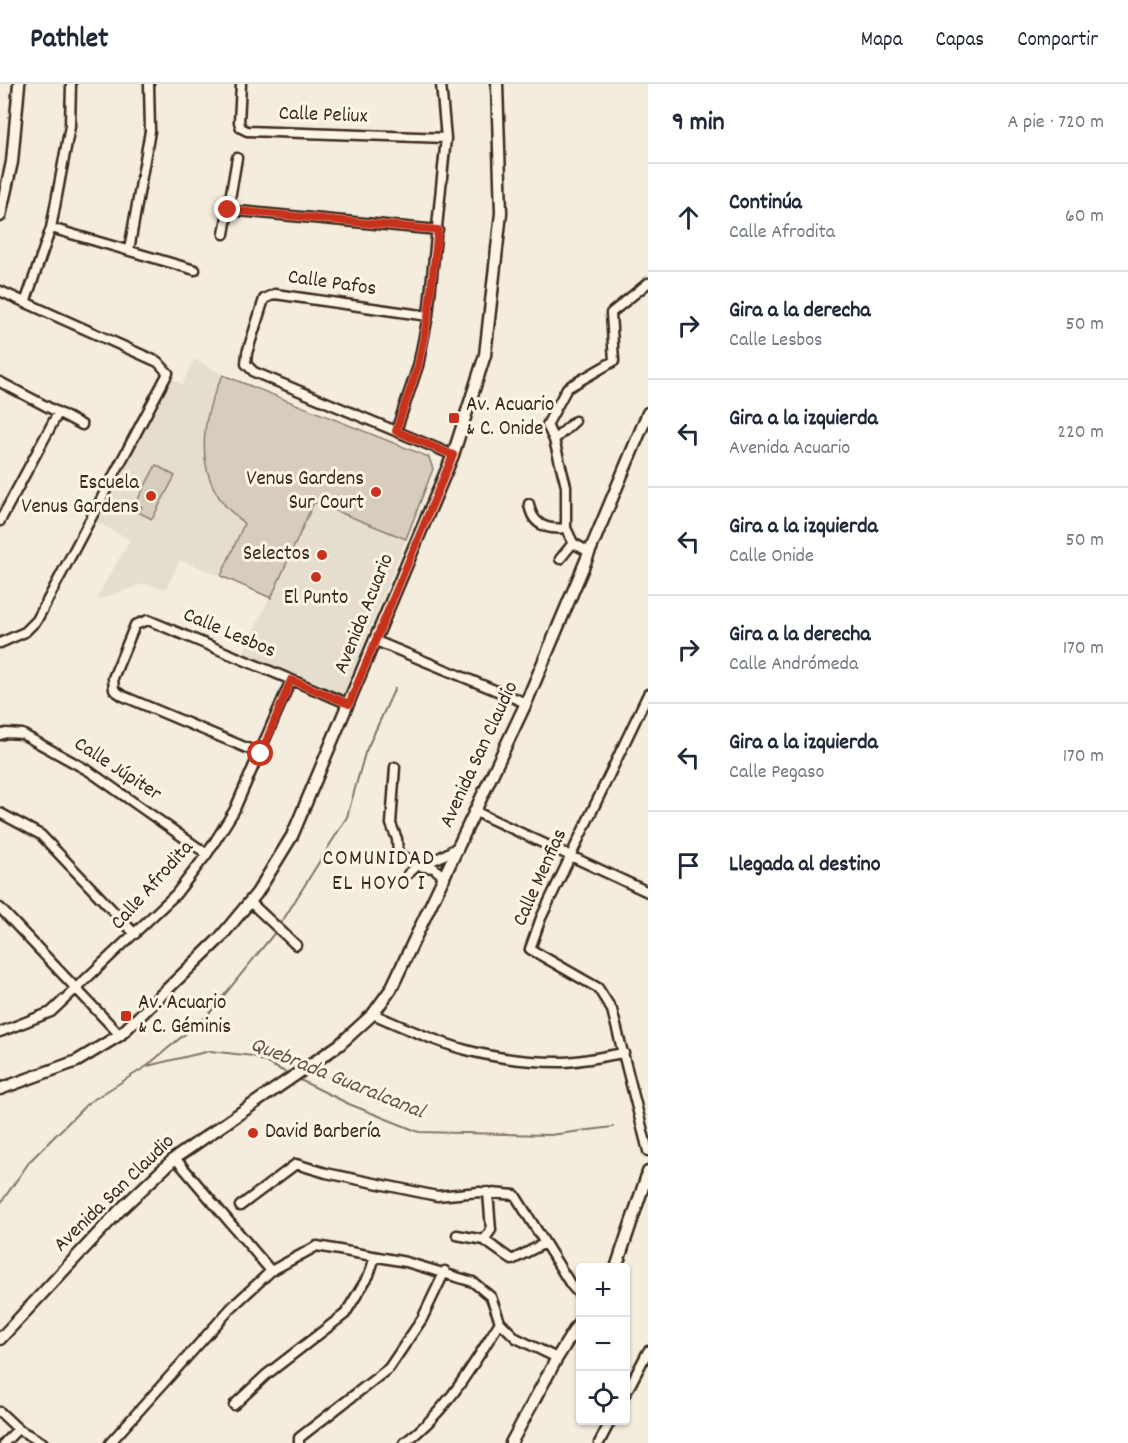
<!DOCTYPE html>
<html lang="es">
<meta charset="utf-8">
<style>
:root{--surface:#fff;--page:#f6f6f7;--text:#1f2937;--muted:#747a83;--line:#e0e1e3}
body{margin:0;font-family:Dekko,sans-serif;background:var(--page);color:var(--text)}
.controls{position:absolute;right:18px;bottom:18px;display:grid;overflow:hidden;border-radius:6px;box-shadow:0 2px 4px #0004}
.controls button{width:54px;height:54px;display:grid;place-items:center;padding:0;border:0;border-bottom:2px solid var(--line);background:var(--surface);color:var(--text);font:30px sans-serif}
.stop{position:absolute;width:18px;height:18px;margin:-14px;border:4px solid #c8321e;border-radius:50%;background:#fff}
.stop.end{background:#c8321e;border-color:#fff;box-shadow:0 2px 6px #0008}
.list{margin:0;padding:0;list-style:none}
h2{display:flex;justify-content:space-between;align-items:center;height:78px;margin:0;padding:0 24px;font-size:26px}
h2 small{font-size:20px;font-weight:400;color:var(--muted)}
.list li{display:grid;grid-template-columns:39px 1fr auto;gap:18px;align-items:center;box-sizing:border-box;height:108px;padding:0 24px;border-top:2px solid var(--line)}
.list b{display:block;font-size:22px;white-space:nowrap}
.list p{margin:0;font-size:20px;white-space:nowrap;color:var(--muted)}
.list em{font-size:20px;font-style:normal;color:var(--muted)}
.icon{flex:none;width:33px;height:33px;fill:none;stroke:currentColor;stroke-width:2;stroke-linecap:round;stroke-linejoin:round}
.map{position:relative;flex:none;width:648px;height:1359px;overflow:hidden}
header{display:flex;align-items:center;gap:36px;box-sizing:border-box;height:84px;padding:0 30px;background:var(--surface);border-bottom:2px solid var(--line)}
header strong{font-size:28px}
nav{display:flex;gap:33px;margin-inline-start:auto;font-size:21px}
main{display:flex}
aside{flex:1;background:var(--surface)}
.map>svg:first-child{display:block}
.built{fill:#e5ddce}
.green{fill:#d6cdbd;stroke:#887c6e;stroke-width:1.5}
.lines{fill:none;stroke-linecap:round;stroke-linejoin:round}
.stream{stroke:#817466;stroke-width:2}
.minor-casing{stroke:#3b2a1e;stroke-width:13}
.tertiary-casing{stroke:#3b2a1e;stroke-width:15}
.minor{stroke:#fcf5e5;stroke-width:8}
.tertiary{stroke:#fcf5e5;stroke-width:10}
.route{stroke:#c8321e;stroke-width:8}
.poi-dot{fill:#c8321e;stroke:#fcf5e5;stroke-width:2}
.labels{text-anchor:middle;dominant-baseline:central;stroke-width:6;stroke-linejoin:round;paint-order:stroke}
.street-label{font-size:21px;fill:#3b2a1e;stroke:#fcf5e5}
.poi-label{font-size:21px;fill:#3b2a1e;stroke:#fcf5e5;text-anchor:start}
.neighbourhood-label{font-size:22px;letter-spacing:1.5px;fill:#3b2a1e;stroke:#fcf5e5}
.water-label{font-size:22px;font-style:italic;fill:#645548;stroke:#fcf5e5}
</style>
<header>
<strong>Pathlet</strong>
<nav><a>Mapa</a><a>Capas</a><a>Compartir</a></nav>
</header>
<main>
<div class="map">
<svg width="648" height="1359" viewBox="0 0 648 1359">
<rect width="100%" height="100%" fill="#f4eddd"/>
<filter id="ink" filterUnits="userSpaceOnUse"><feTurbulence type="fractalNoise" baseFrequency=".0167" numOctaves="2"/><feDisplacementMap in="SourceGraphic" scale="12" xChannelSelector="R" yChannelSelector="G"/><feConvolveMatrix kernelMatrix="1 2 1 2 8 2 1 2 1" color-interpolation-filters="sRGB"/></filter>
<g filter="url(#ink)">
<path class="built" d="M 194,275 L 223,291 L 211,314 L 224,421 L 244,440 L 221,492 L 180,476 L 166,505 L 143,500 L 100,515 L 97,513 L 130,456 L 97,438 L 171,294 L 182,300 Z
M 314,418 L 406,455 L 342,613 L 243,570 Z"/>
<path class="green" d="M 223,291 L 429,373 L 433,385 L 406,455 L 314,418 L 271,514 L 221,492 L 244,440 C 238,433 229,427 224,420 C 194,383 202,330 223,291 Z
M 156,381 L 175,392 L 152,435 L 132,425 L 133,423 L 140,426 L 142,423 L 136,419 Z"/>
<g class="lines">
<path class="stream" d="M 280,841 L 347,733 L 365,669 L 395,604
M 149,980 L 208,931 L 277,846
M 298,995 L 349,1020 L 419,1048 L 550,1051 L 613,1043
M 0,1120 L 30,1077 L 88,1019 L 147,982 L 210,967 L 253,972 L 291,991"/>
<defs>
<path id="minor" d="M 241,0 L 239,38 L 241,44 L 247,47 L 446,54
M 228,126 L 438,146
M 51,144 L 195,186
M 224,150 L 237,74
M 129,166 L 150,47 L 149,0
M 0,207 L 158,278 L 168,289 L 37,536 L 25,548 L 0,559
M 25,219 L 51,144 L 70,42 L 71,0
M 428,232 L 275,210 L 264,215 L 247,269 L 246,280 L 254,288 L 453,371
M 0,298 L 82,341
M 575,337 L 554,356 L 566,402 L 566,444 L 573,459 L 589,468
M 396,347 L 418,282 L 428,232 L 446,54 L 441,0
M 554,356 L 547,341 L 567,304 L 614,277 L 611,229 L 648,199
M 529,420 C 532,441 547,446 566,444
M 0,437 L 58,329
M 560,475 L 573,459
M 376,557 L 526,619
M 648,610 L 541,834 L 530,865 L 598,904 L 612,926 L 648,1067
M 0,651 L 6,649 L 22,650 L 89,687 L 207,770
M 261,670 L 123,612 L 114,606 L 113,594 L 135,541 L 148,536 L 349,620
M 395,683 L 391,740 L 397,755 L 398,770 C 423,784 435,778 457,763
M 476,728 L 648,808
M 0,729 L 41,751 L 135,850
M 408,790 L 417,782 L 434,784 L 445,794
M 250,818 L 296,861
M 0,824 L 120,951
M 373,930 C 440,960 485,978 560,978 C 581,978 603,972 624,969
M 0,948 L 51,928 L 176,810 L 207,770 L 234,727 L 291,596
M 175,1074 L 271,1187
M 240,1122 L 296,1080 L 326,1089 L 437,1112 L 479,1108 L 515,1111 L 571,1201 L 580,1211
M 457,1151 L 484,1156 L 512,1176 L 545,1159
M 484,1156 L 491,1146 L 488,1108
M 626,1309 L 648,1267
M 234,1321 L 266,1291 L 345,1230 L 369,1191 L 375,1173
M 0,1328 L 18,1345 L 43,1359
M 4,1359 L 18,1345
M 110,1359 L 232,1223 L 271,1187 L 317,1162 L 406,1178 L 473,1198 L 491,1213 L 500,1238 L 516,1254 L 557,1274
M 299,1359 L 299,1354 L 389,1284 L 422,1235 L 445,1187
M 404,1359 C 447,1328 472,1282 500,1238
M 599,1359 L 611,1336"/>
<path id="tertiary" d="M 0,132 L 12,78 L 19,0
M 0,1005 L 77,977 L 120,951 L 219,855 L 257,809 L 292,752 L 453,371 L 485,271 L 501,129 L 497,0
M 616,1184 L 648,1088
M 0,1255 L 120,1126 L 175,1074 L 339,961 L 373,930 L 391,905 L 526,619 L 648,329
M 511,1359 L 557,1274 L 580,1237"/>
</defs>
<use href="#minor" class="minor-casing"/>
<use href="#tertiary" class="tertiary-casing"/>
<use href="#minor" class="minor"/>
<use href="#tertiary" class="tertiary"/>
</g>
</g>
<g class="lines" filter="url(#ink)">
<path class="route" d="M 228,126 L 438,146 L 428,232 L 418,282 L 396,347 L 453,371 L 349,620 L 291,596 L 261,670"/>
</g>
<g class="poi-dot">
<rect x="448" y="328" width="12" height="12" rx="3"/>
<circle cx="376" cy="408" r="6"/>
<circle cx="151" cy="412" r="6"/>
<circle cx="322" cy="471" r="6"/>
<circle cx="316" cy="493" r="6"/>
<rect x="120" y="926" width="12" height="12" rx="3"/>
<circle cx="253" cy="1049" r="6"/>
</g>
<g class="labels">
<g class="street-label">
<text transform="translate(323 32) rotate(2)">Calle Peliux</text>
<text transform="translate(332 200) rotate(8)">Calle Pafos</text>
<text transform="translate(365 530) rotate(-68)">Avenida Acuario</text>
<text transform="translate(229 550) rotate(23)">Calle Lesbos</text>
<text transform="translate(480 671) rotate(-65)">Avenida San Claudio</text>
<text transform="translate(117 686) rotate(33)">Calle Júpiter</text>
<text transform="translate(541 794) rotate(-66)">Calle Menfias</text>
<text transform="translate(153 802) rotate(-48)">Calle Afrodita</text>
<text transform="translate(115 1110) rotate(-44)">Avenida San Claudio</text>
</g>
<g class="poi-label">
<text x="466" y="322">Av. Acuario<tspan x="466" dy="24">&amp; C. Onide</tspan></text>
<text x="364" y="396" text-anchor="end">Venus Gardens<tspan x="364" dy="24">Sur Court</tspan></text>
<text x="139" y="400" text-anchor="end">Escuela<tspan x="139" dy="24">Venus Gardens</tspan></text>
<text x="310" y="471" text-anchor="end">Selectos</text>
<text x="316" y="515" text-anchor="middle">El Punto</text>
<text x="138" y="920">Av. Acuario<tspan x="138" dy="24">&amp; C. Géminis</tspan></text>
<text x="265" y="1049">David Barbería</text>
</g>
<g class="neighbourhood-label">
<text x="379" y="775">COMUNIDAD<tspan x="379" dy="25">EL HOYO I</tspan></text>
</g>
<g class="water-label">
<text transform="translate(337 995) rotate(22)">Quebrada Guaralcanal</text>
</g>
</g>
</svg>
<div class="controls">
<button>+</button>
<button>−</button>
<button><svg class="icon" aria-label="locate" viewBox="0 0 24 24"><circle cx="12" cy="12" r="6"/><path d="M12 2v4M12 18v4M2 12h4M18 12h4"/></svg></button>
</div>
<div class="stop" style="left:261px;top:670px"></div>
<div class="stop end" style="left:228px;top:126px"></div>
</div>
<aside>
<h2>9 min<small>A pie · 720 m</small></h2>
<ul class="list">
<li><svg class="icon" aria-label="ahead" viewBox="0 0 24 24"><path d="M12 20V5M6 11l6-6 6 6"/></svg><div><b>Continúa</b><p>Calle Afrodita</p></div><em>60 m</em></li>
<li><svg class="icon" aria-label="right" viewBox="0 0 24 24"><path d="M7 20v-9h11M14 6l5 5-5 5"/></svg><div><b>Gira a la derecha</b><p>Calle Lesbos</p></div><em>50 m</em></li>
<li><svg class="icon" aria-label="left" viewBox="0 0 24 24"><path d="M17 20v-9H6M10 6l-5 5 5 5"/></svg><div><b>Gira a la izquierda</b><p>Avenida Acuario</p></div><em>220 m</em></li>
<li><svg class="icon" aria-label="left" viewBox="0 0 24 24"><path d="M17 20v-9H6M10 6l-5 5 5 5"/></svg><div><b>Gira a la izquierda</b><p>Calle Onide</p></div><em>50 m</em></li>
<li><svg class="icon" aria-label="right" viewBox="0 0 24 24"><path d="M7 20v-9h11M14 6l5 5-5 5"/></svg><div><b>Gira a la derecha</b><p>Calle Andrómeda</p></div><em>170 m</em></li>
<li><svg class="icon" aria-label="left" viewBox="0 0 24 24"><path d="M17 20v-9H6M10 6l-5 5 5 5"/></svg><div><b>Gira a la izquierda</b><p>Calle Pegaso</p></div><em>170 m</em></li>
<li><svg class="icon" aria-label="arrive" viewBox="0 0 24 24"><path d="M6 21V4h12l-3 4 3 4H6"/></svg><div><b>Llegada al destino</b></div></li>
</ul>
</aside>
</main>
